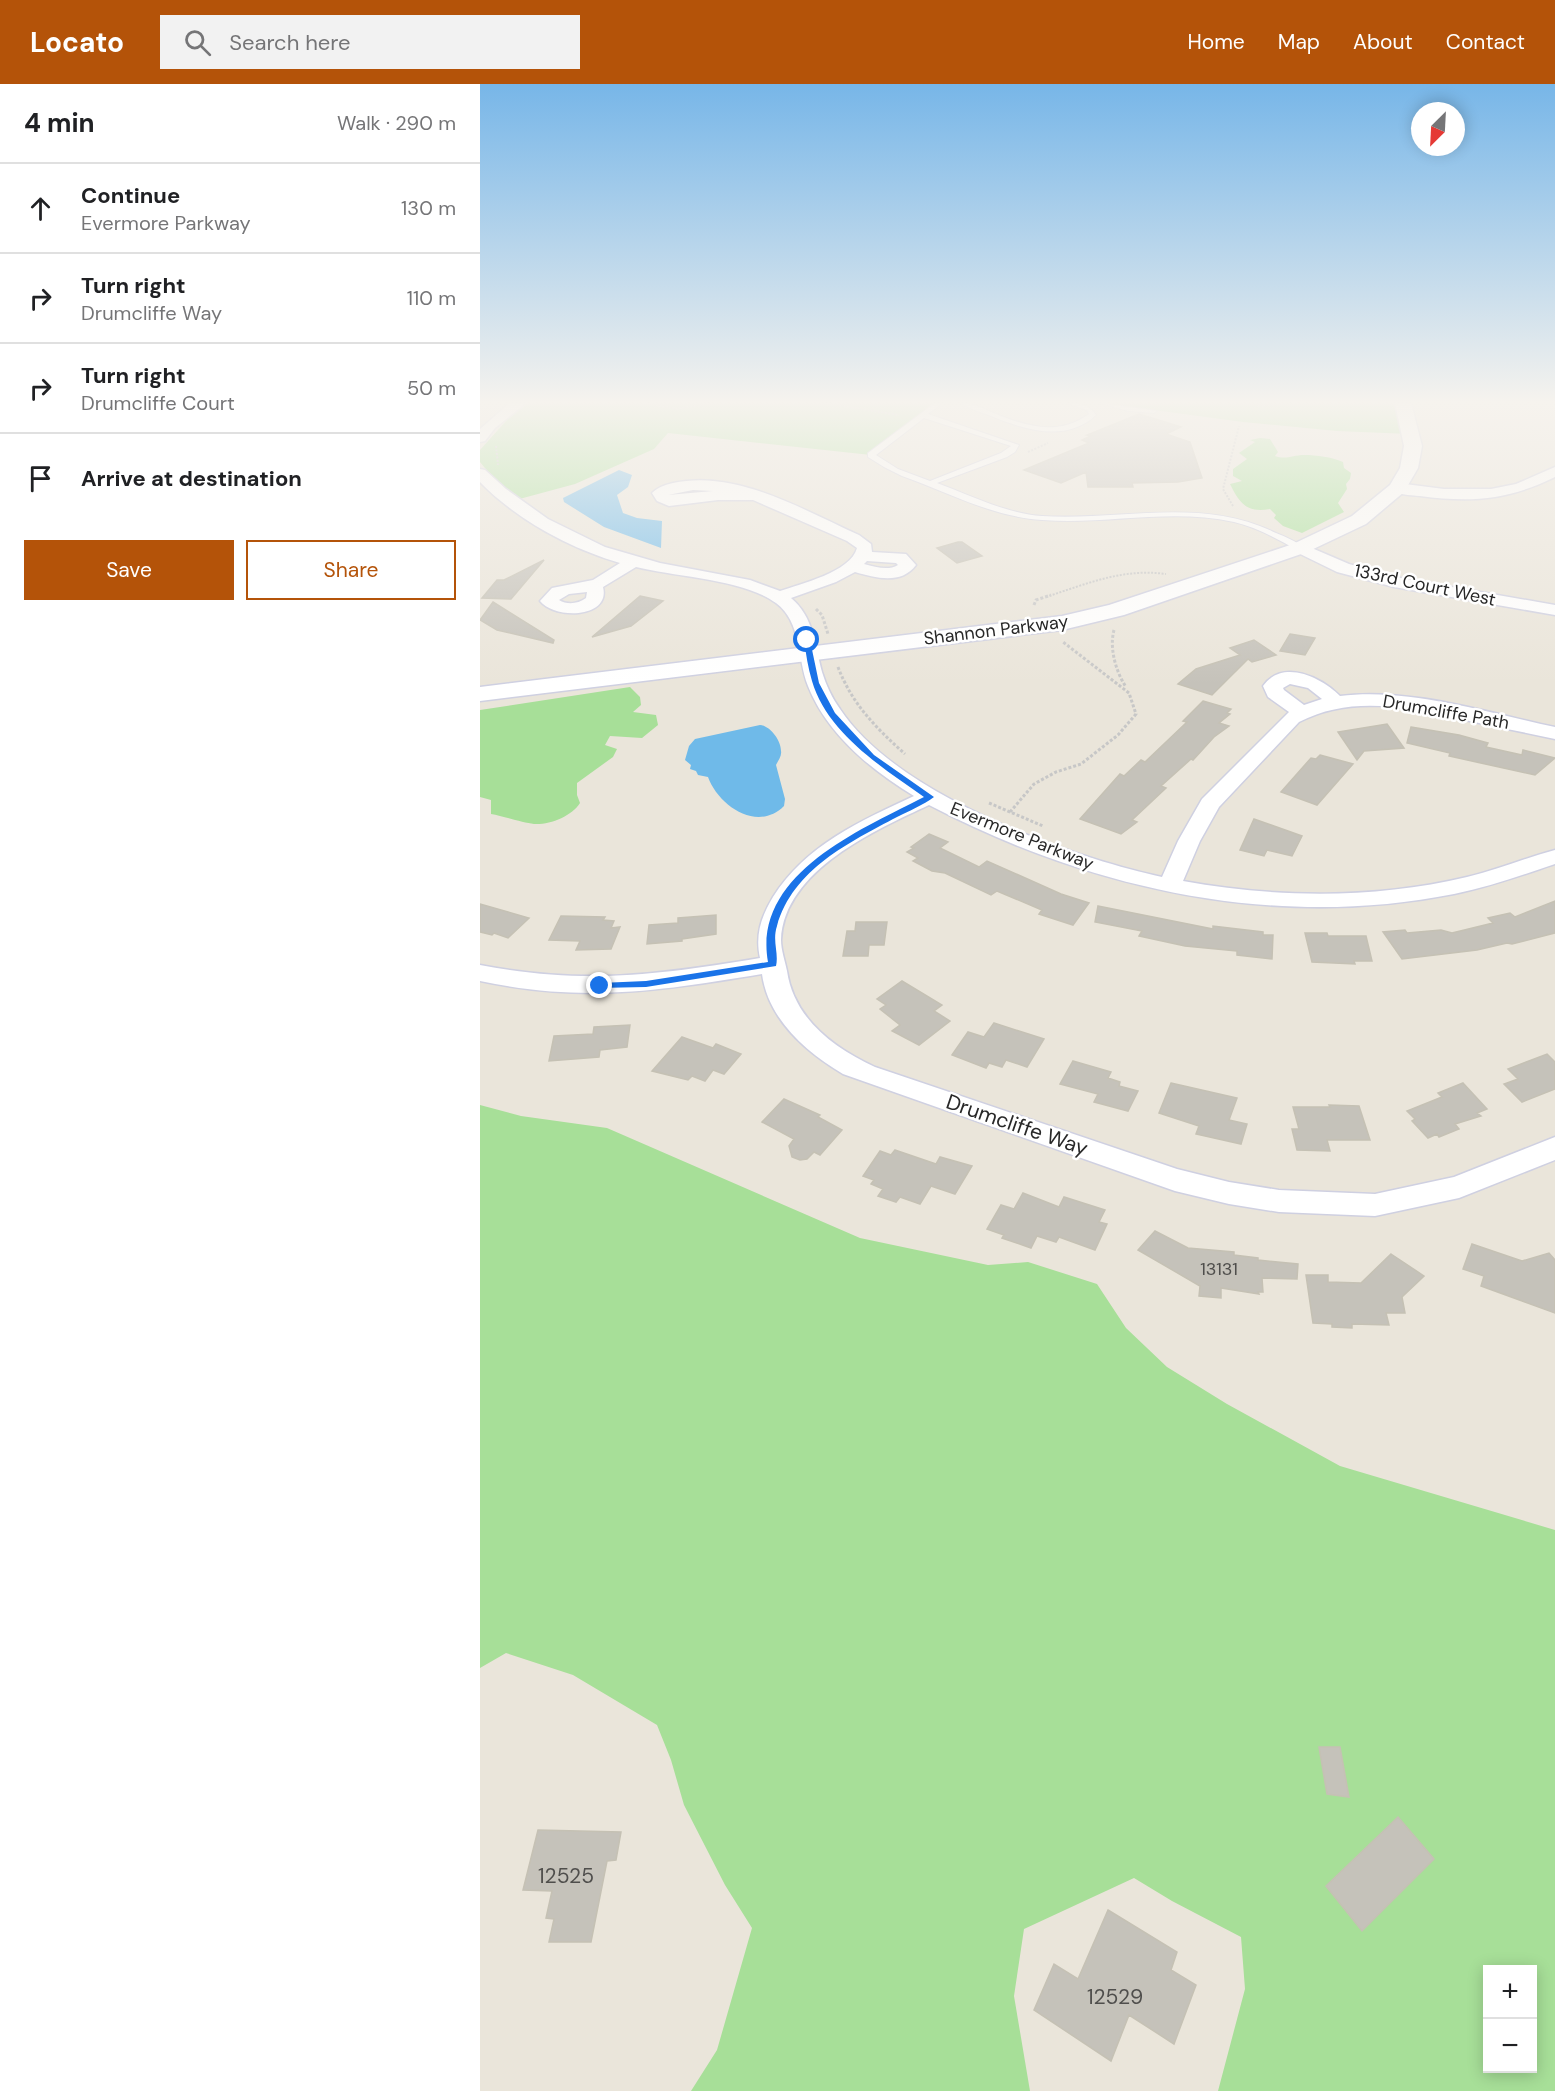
<!DOCTYPE html>
<meta charset="utf-8">
<style>
:root{--surface:#fff;--page:#f2f2f2;--text:#202124;--muted:#757577;--line:#e0e0e0;--accent:#b45309}
body{margin:0;font-family:"DM Sans",sans-serif;background:var(--page);color:var(--text)}
.controls{position:absolute;right:18px;bottom:18px;display:grid;overflow:hidden;border-radius:0px;box-shadow:0 3px 15px #0003}
.controls button{width:54px;height:54px;display:grid;place-items:center;padding:0;border:0;border-bottom:2px solid var(--line);background:var(--surface);color:var(--text);font:30px sans-serif}
.compass{position:absolute;left:931px;top:18px;width:54px;height:54px;border-radius:50%;background:var(--surface);box-shadow:0 3px 15px #0003;rotate:204deg}
.stop{position:absolute;width:18px;height:18px;margin:-14px;border:4px solid #1a73e8;border-radius:50%;background:#fff}
.stop.end{background:#1a73e8;border-color:#fff;box-shadow:0 2px 6px #0008}
.list{margin:0;padding:0;list-style:none}
h2{display:flex;justify-content:space-between;align-items:center;height:78px;margin:0;padding:0 24px;font-size:26px}
h2 small{font-size:20px;font-weight:400;color:var(--muted)}
.list li{display:grid;grid-template-columns:39px 1fr auto;gap:18px;align-items:center;box-sizing:border-box;height:90px;padding:0 24px;border-top:2px solid var(--line)}
.list b{display:block;font-size:22px;white-space:nowrap}
.list p{margin:0;font-size:20px;white-space:nowrap;color:var(--muted)}
.list em{font-size:20px;font-style:normal;color:var(--muted)}
.actions{display:flex;gap:12px;padding:18px 24px}
.actions a{flex:1;padding:14px 0;border:2px solid var(--accent);border-radius:0px;text-align:center;font-size:21px;color:var(--accent)}
.actions .main{background:var(--accent);color:#fff}
.icon{flex:none;width:33px;height:33px;fill:none;stroke:currentColor;stroke-width:2;stroke-linecap:round;stroke-linejoin:round}
.map{position:relative;flex:none;width:1075px;height:2007px;overflow:hidden}
header{display:flex;align-items:center;gap:36px;box-sizing:border-box;height:84px;padding:0 30px;background:var(--accent);color:#fff}
header strong{font-size:28px}
nav{display:flex;gap:33px;margin-inline-start:auto;font-size:21px}
.search{width:420px;height:54px;background:var(--page);display:flex;align-items:center;gap:15px;box-sizing:border-box;padding:0 21px;border-radius:0px;color:var(--muted);font-size:22px}
main{display:flex}
aside{flex:1;background:var(--surface)}
.map>svg:first-child{display:block}
.green{fill:#a7df98;fill-rule:evenodd}
.water{fill:#6fbae9}
.building{fill:#c5c2ba;stroke:#c5c1b4;stroke-width:1.5}
.lines{fill:none;stroke-linecap:round;stroke-linejoin:round}
.lane-casing{stroke:#cfd0e1;stroke-width:2}
.street-casing{stroke:#cfd0e1;stroke-width:3}
.secondary-casing{stroke:#cfd0e1;stroke-width:3}
.path-far1{stroke:#c7c7c7;stroke-width:2;stroke-dasharray:2 1.5;stroke-linecap:butt}
.path{stroke:#c7c7c7;stroke-width:3;stroke-dasharray:3 2;stroke-linecap:butt}
.lane{fill:#fff;fill-rule:evenodd}
.street{fill:#fff;fill-rule:evenodd}
.secondary{fill:#fff;fill-rule:evenodd}
.route{fill:#1a73e8}
.labels{text-anchor:middle;dominant-baseline:central;stroke-width:5;stroke-linejoin:round;paint-order:stroke}
.far-street-label{font-size:18px;fill:#282828;stroke:#fff}
.number-label{font-size:18px;fill:#4f4e4c}
.street-label{font-size:21px;fill:#282828;stroke:#fff}
.near-number-label{font-size:21px;fill:#4f4e4c}
</style>
<header>
<strong>Locato</strong>
<div class="search"><svg class="icon" aria-label="search" viewBox="0 0 24 24"><circle cx="10" cy="10" r="6"/><path d="M15 15l6 6"/></svg>Search here</div>
<nav><a>Home</a><a>Map</a><a>About</a><a>Contact</a></nav>
</header>
<main>
<aside>
<h2>4 min<small>Walk · 290 m</small></h2>
<ul class="list">
<li><svg class="icon" aria-label="ahead" viewBox="0 0 24 24"><path d="M12 20V5M6 11l6-6 6 6"/></svg><div><b>Continue</b><p>Evermore Parkway</p></div><em>130 m</em></li>
<li><svg class="icon" aria-label="right" viewBox="0 0 24 24"><path d="M7 20v-9h11M14 6l5 5-5 5"/></svg><div><b>Turn right</b><p>Drumcliffe Way</p></div><em>110 m</em></li>
<li><svg class="icon" aria-label="right" viewBox="0 0 24 24"><path d="M7 20v-9h11M14 6l5 5-5 5"/></svg><div><b>Turn right</b><p>Drumcliffe Court</p></div><em>50 m</em></li>
<li><svg class="icon" aria-label="arrive" viewBox="0 0 24 24"><path d="M6 21V4h12l-3 4 3 4H6"/></svg><div><b>Arrive at destination</b></div></li>
</ul>
<div class="actions"><a class="main">Save</a><a>Share</a></div>
</aside>
<div class="map">
<svg width="1075" height="2007" viewBox="0 0 1075 2007">
<rect width="100%" height="100%" fill="#eae5da"/>
<path class="green" d="M 42,319 L 459,319 L 391,371 L 188,349 L 174,365 L 95,400 L 32,417 L 0,378 L 0,366 Z
M 622,319 L 923,319 L 930,350 L 857,347 L 763,338 Z
M 780,354 L 790,355 L 798,368 L 795,372 C 806,376 813,371 824,371 C 837,371 851,373 863,378 L 864,384 L 871,389 L 870,395 L 866,400 L 867,405 L 858,419 L 864,428 L 822,449 L 803,442 L 794,434 L 796,431 L 790,425 C 767,429 760,420 750,400 L 762,397 L 753,392 L 753,385 L 767,375 L 759,369 L 775,358 L 770,356 Z
M 150,603 L 160,613 L 161,621 L 153,628 L 176,631 L 178,641 L 162,654 L 130,652 L 125,661 L 137,665 L 133,673 L 97,699 L 97,711 L 100,719 C 92,732 70,741 54,740 C 43,739 23,732 11,730 L 11,716 L 0,713 L 0,626 Z
M 0,1021 L 41,1032 L 127,1044 L 380,1154 L 508,1181 L 548,1178 L 617,1200 L 646,1244 L 687,1283 L 747,1320 L 860,1382 L 1075,1446 L 1075,2007 L 738,2007 L 765,1905 L 761,1853 L 692,1817 L 654,1794 L 544,1845 L 534,1912 L 550,2007 L 211,2007 L 237,1966 L 272,1844 L 245,1801 L 204,1721 L 191,1676 L 177,1641 L 93,1591 L 26,1569 L 0,1584 ZM 1008,1886 L 1052,1886 L 1052,1984 L 1008,1984 Z"/>
<path class="water" d="M 139,386 L 152,391 L 148,403 L 137,411 L 143,429 L 157,434 L 182,437 L 181,464 L 124,443 L 84,418 L 83,414 Z
M 280,641 C 290,642 301,656 301,667 C 302,672 298,677 296,681 L 305,715 L 304,722 C 277,749 238,721 228,693 L 218,691 L 216,687 L 210,685 L 211,681 L 205,676 L 209,662 L 215,655 Z"/>
<path class="building" d="M 659,330 L 701,343 L 686,350 L 710,358 L 722,394 L 698,398 L 652,399 L 653,403 L 608,403 L 606,388 L 581,399 L 544,386 L 609,359 L 602,356 L 611,352 L 607,351 Z
M 478,458 L 482,458 L 502,472 L 477,479 L 457,464 Z
M 64,476 L 31,515 L 2,514 L 17,496 L 24,496 Z
M 160,512 L 183,517 L 151,542 L 112,553 Z
M 13,518 L 74,556 L 73,559 L 17,546 L 0,536 Z
M 810,550 L 835,554 L 825,571 L 800,567 Z
M 774,556 L 796,571 L 772,578 L 768,575 L 732,611 L 698,600 L 716,585 L 760,571 L 750,564 Z
M 723,617 L 751,625 L 747,629 L 750,630 L 739,639 L 749,642 L 734,653 L 713,676 L 711,675 L 681,702 L 686,704 L 652,736 L 657,738 L 641,750 L 600,735 L 640,690 L 644,692 L 661,676 L 665,678 L 707,638 L 703,637 Z
M 907,640 L 924,664 L 884,667 L 877,676 L 858,648 Z
M 931,643 L 979,651 L 1008,659 L 1006,663 L 1042,671 L 1043,666 L 1075,674 L 1055,691 L 969,672 L 970,669 L 927,659 Z
M 840,671 L 873,680 L 837,721 L 801,708 L 831,674 L 836,675 Z
M 774,735 L 822,752 L 812,772 L 787,766 L 784,772 L 760,766 Z
M 449,750 L 468,758 L 460,764 L 499,783 L 507,777 L 581,810 L 609,819 L 593,841 L 559,830 L 562,826 L 517,807 L 511,811 L 465,789 L 452,787 L 433,777 L 438,774 L 427,768 L 434,764 L 431,763 Z
M 1075,817 L 1075,849 L 1032,860 L 1027,859 L 997,866 L 922,875 L 903,848 L 925,846 L 927,849 L 961,846 L 972,849 L 1013,839 L 1008,834 L 1030,829 L 1035,833 Z
M 0,820 L 49,834 L 28,854 L 14,849 L 12,851 L 0,848 Z
M 618,822 L 733,845 L 733,842 L 783,848 L 783,851 L 793,851 L 792,875 L 757,871 L 757,867 L 705,862 L 659,852 L 662,847 L 615,838 Z
M 236,831 L 236,850 L 202,855 L 202,857 L 167,860 L 169,841 L 198,839 L 198,834 Z
M 81,832 L 125,833 L 123,836 L 134,837 L 131,844 L 140,843 L 131,865 L 96,866 L 100,857 L 69,856 Z
M 376,838 L 407,838 L 404,861 L 389,861 L 388,872 L 363,872 L 367,847 L 375,847 Z
M 825,849 L 847,849 L 848,852 L 886,852 L 892,877 L 874,877 L 875,880 L 832,878 Z
M 422,897 L 462,921 L 454,927 L 470,937 L 439,961 L 412,947 L 420,941 L 400,925 L 406,921 L 397,915 Z
M 514,939 L 564,955 L 547,983 L 526,976 L 522,983 L 509,979 L 506,984 L 472,971 L 488,948 L 504,953 Z
M 150,941 L 147,963 L 120,966 L 119,973 L 69,977 L 74,952 L 113,950 L 114,943 Z
M 202,953 L 233,964 L 236,960 L 261,970 L 244,990 L 233,986 L 225,997 L 212,992 L 208,996 L 172,987 Z
M 1067,970 L 1075,978 L 1075,1005 L 1042,1018 L 1024,1000 L 1038,995 L 1028,985 Z
M 593,977 L 631,988 L 628,994 L 640,998 L 639,1002 L 658,1007 L 648,1027 L 614,1018 L 618,1010 L 580,1000 Z
M 691,999 L 757,1014 L 749,1036 L 767,1040 L 761,1060 L 716,1050 L 719,1042 L 679,1029 Z
M 983,999 L 1007,1025 L 997,1029 L 1001,1032 L 975,1040 L 979,1045 L 959,1053 L 957,1050 L 948,1054 L 932,1037 L 935,1035 L 927,1027 L 962,1013 L 958,1009 Z
M 304,1015 L 340,1031 L 338,1033 L 362,1046 L 340,1071 L 334,1068 L 327,1075 L 320,1076 L 312,1073 L 309,1062 L 314,1055 L 282,1038 Z
M 849,1021 L 879,1022 L 890,1056 L 847,1056 L 850,1067 L 817,1066 L 812,1045 L 819,1045 L 813,1023 L 850,1023 Z
M 415,1066 L 456,1080 L 460,1073 L 492,1082 L 475,1110 L 451,1102 L 440,1120 L 420,1113 L 416,1118 L 398,1112 L 403,1105 L 391,1100 L 394,1096 L 383,1092 L 400,1067 L 411,1071 Z
M 543,1109 L 579,1123 L 584,1113 L 625,1126 L 619,1138 L 627,1140 L 615,1166 L 579,1153 L 576,1158 L 557,1152 L 551,1164 L 522,1154 L 524,1151 L 507,1145 L 521,1121 L 534,1125 Z
M 675,1147 L 708,1164 L 754,1168 L 754,1171 L 778,1174 L 778,1176 L 818,1180 L 817,1195 L 782,1194 L 783,1208 L 778,1208 L 779,1210 L 741,1204 L 741,1214 L 719,1212 L 720,1202 L 658,1166 Z
M 992,1160 L 1042,1177 L 1069,1169 L 1075,1176 L 1075,1229 L 1001,1202 L 1004,1192 L 983,1185 Z
M 911,1170 L 944,1192 L 922,1213 L 925,1229 L 906,1229 L 909,1241 L 872,1240 L 872,1244 L 852,1243 L 852,1240 L 833,1239 L 826,1191 L 848,1191 L 848,1198 L 881,1199 Z
M 839,1663 L 860,1663 L 869,1713 L 847,1710 Z
M 918,1733 L 954,1775 L 882,1847 L 846,1802 Z
M 58,1746 L 141,1748 L 136,1776 L 127,1777 L 111,1858 L 69,1858 L 74,1835 L 66,1834 L 72,1807 L 43,1806 Z
M 628,1826 L 697,1868 L 691,1886 L 716,1901 L 694,1960 L 649,1931 L 631,1977 L 554,1926 L 574,1880 L 598,1895 Z"/>
<g class="lines">
<defs>
<path id="lane" d="M 455,319 L 462,319 L 448,330 L 539,361 L 535,368 L 527,373 L 457,399 C 492,412 525,429 562,432 C 641,437 721,412 796,449 C 806,453 816,457 824,464 L 817,466 C 797,455 776,443 754,438 C 690,424 626,441 562,436 C 513,433 467,408 422,392 L 404,383 L 388,373 L 388,369 ZM 444,334 L 531,362 L 521,369 L 450,397 L 418,385 L 396,371 Z
M 481,319 C 494,319 504,325 516,330 C 549,343 578,352 609,330 L 607,326 L 586,319 C 598,319 609,320 616,331 C 586,359 545,346 511,332 C 501,328 489,325 481,319 Z
M 620,319 L 677,327 L 674,329 L 648,327 Z"/>
<path id="street" d="M 30,319 L 46,319 L 15,344 L 5,357 L 0,358 L 0,345 Z
M 1075,383 L 1075,393 C 1028,416 992,419 940,412 C 930,411 916,411 909,404 L 917,399 L 964,405 L 1011,405 L 1036,400 Z
M 0,385 L 5,386 L 26,405 L 68,435 L 125,463 L 180,479 L 270,496 L 300,507 C 320,500 371,488 377,464 L 367,457 L 273,416 L 238,416 L 189,422 L 177,417 L 172,409 C 178,403 185,401 193,399 C 256,385 323,426 379,451 L 391,460 L 392,468 L 426,470 L 436,481 C 421,501 396,494 375,488 L 356,498 L 311,514 C 334,533 335,562 342,588 C 346,601 352,614 360,625 C 416,710 586,772 682,793 L 698,757 L 722,715 L 809,628 L 788,613 L 783,602 C 803,574 842,594 860,612 C 928,603 1009,629 1075,643 L 1075,655 C 1043,648 1012,642 980,635 C 926,623 871,611 819,638 L 739,723 L 720,757 L 703,797 C 796,814 895,815 987,793 C 1017,786 1045,774 1075,766 L 1075,780 C 1042,791 1009,803 974,810 C 794,846 610,805 449,721 C 396,746 304,786 301,856 C 301,866 305,877 307,887 C 314,935 354,964 395,983 L 697,1085 L 749,1098 L 799,1106 L 895,1110 L 974,1093 L 1075,1053 L 1075,1076 L 979,1114 L 895,1132 L 799,1128 L 749,1120 L 695,1107 L 363,990 C 326,968 288,935 282,890 C 179,907 104,919 0,897 L 0,881 C 103,901 178,891 280,874 C 275,851 281,833 293,813 C 326,761 380,737 434,712 C 391,686 347,650 328,602 C 317,575 322,538 296,519 C 263,495 196,493 156,483 L 123,503 C 131,534 75,536 60,517 L 72,504 L 113,496 L 140,479 C 89,464 37,436 0,398 ZM 213,406 L 233,407 L 188,411 ZM 387,477 L 416,479 L 418,481 C 408,487 396,483 384,480 ZM 107,508 L 106,514 C 98,520 87,521 79,516 L 89,510 ZM 810,600 L 828,604 L 842,615 L 824,621 L 804,606 L 803,604 Z
M 820,459 L 869,480 L 915,493 L 1075,521 L 1075,531 L 914,503 L 857,488 L 814,467 L 812,464 L 814,461 Z"/>
<path id="secondary" d="M 915,319 L 931,319 L 942,362 L 938,384 L 924,408 L 886,440 L 827,468 L 644,531 L 582,546 L 0,617 L 0,603 L 582,532 L 629,521 L 813,460 L 872,432 L 910,401 L 920,384 L 924,362 Z"/>
</defs>
<use href="#lane" class="lane-casing"/>
<use href="#street" class="street-casing"/>
<use href="#secondary" class="secondary-casing"/>
<path class="path-far1" d="M 165,319 L 197,325 L 231,319
M 346,319 L 419,331
M 777,322 L 817,319
M 16,362 L 18,381
M 548,368 L 568,359
M 753,422 L 743,405 L 759,342
M 566,513 C 606,500 643,484 686,490"/>
<path class="path" d="M 554,521 L 556,516 L 571,511
M 336,525 L 342,531 L 348,550
M 634,546 C 629,564 636,588 646,603
M 358,583 C 372,620 396,644 425,670
M 509,719 L 563,742
M 530,728 L 554,700 L 576,688 L 601,680 L 638,651 L 656,630 L 649,609 L 583,558"/>
<use href="#lane" class="lane"/>
<use href="#street" class="street"/>
<use href="#secondary" class="secondary"/>
</g>
<linearGradient id="sky" x2="0" y2="1"><stop stop-color="#77b6e8"/><stop offset="0.53" stop-color="#f6f3ee"/><stop offset="1" stop-color="#f6f3ee" stop-opacity="0"/></linearGradient>
<rect width="1075" height="600" fill="url(#sky)"/>
<path class="route" d="M 327,554 L 330,556 L 339,599 L 355,629 L 394,671 L 454,713 C 443,721 429,727 417,733 C 370,758 313,785 297,842 C 292,857 299,869 296,882 L 166,903 L 117,904 L 115,902 L 120,899 L 166,897 L 288,878 C 272,790 382,745 444,713 C 403,684 347,649 332,597 C 328,584 326,570 324,556 Z"/>
<g class="labels">
<g class="far-street-label">
<text transform="translate(945 501) rotate(12)">133rd Court West</text>
<text transform="translate(516 546) rotate(-7)">Shannon Parkway</text>
<text transform="translate(966 628) rotate(10)">Drumcliffe Path</text>
<text transform="translate(542 752) rotate(22)">Evermore Parkway</text>
</g>
<g class="number-label">
<text x="739" y="1185">13131</text>
</g>
<g class="street-label">
<text transform="translate(537 1041) rotate(19)">Drumcliffe Way</text>
</g>
<g class="near-number-label">
<text x="86" y="1792">12525</text>
<text x="635" y="1913">12529</text>
</g>
</g>
</svg>
<div class="controls">
<button>+</button>
<button>−</button>
</div>
<svg class="compass" viewBox="-18 -18 36 36"><path d="M0-13l5 13h-10z" fill="#e53935"/><path d="M0 13l5-13h-10z" fill="#757577"/></svg>
<div class="stop" style="left:327px;top:556px"></div>
<div class="stop end" style="left:120px;top:902px"></div>
</div>
</main>
